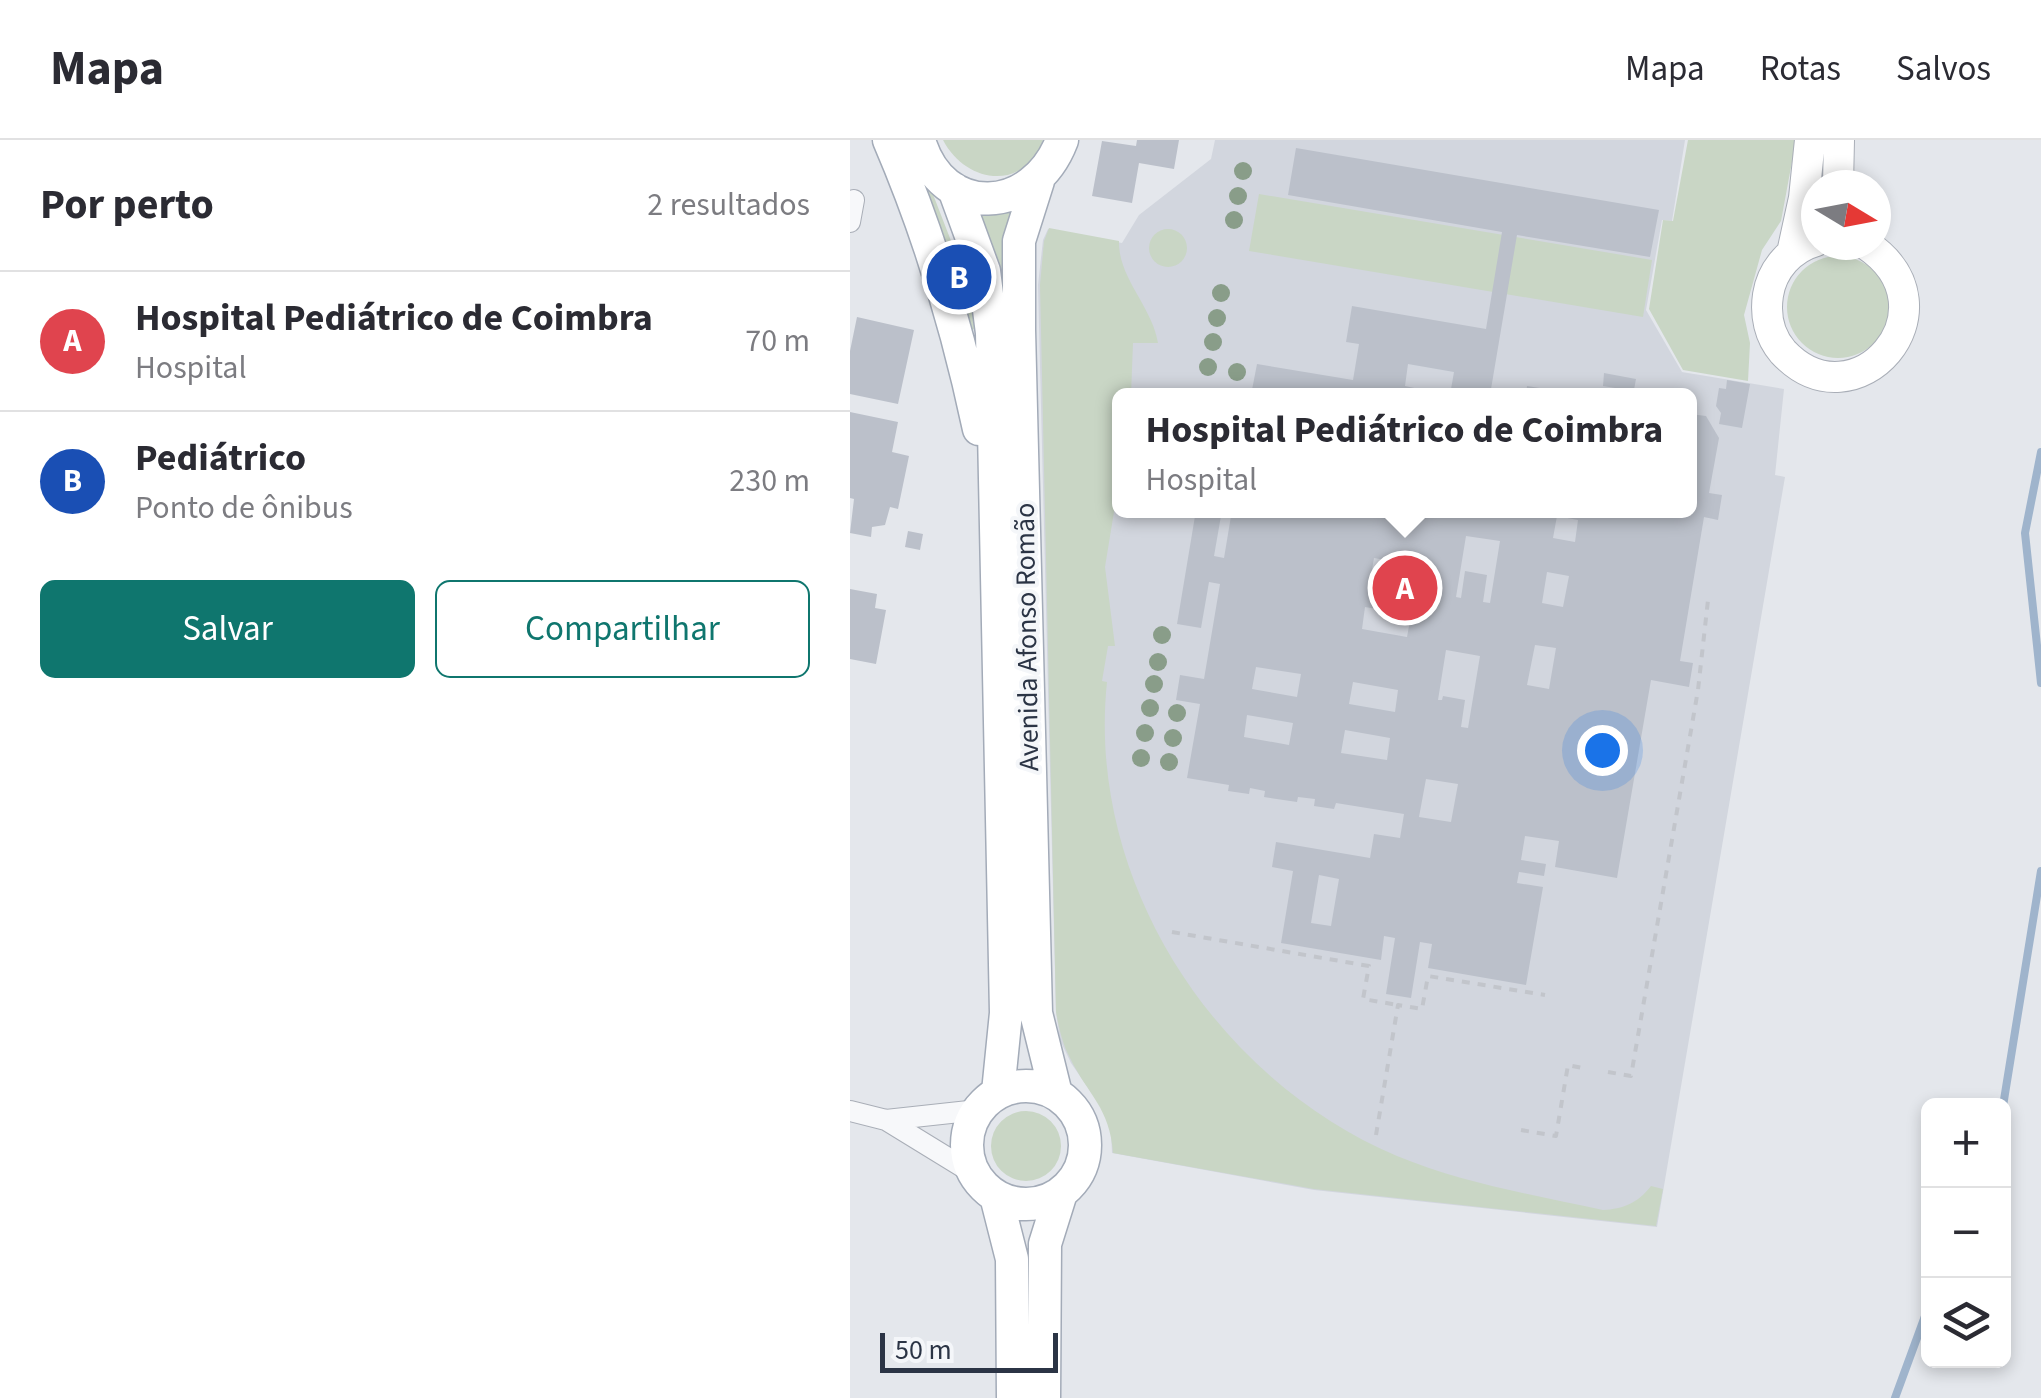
<!DOCTYPE html>
<html lang="pt">
<meta charset="utf-8">
<style>
:root{--surface:#fff;--page:#f7f7f7;--text:#2b2b33;--muted:#7c7c81;--line:#e1e1e2;--accent:#0f766e}
body{margin:0;font-family:"Source Sans 3",sans-serif;background:var(--page);color:var(--text)}
.controls{position:absolute;right:30px;bottom:30px;display:grid;overflow:hidden;border-radius:15px;box-shadow:0 5px 15px #0003}
.controls button{width:90px;height:90px;display:grid;place-items:center;padding:0;border:0;border-bottom:2px solid var(--line);background:var(--surface);color:var(--text);font:50px sans-serif}
.compass{position:absolute;left:951px;top:30px;width:90px;height:90px;border-radius:50%;background:var(--surface);box-shadow:0 5px 15px #0003;rotate:100deg}
.scale{position:absolute;left:30px;bottom:25px;width:178px;box-sizing:border-box;padding-left:10px;border:5px solid #2b3445;border-top:0;font-size:28px;line-height:35px;white-space:nowrap;color:#2b3445;-webkit-text-stroke:8px #f4f6f9;paint-order:stroke}
.you{position:absolute;left:752px;top:610px;width:35px;height:35px;margin:-25px;border:8px solid #fff;border-radius:50%;background:#1a73e8;box-shadow:0 0 0 15px #1a73e833}
.badge{display:grid;place-items:center;width:65px;height:65px;border-radius:50%;background:var(--accent);color:#fff;font-size:32px;font-weight:700}
.pin{position:absolute;translate:-50% -50%;border:5px solid #fff;box-shadow:0 2px 10px #0006}
.popup{position:absolute;left:262px;top:248px;width:585px;height:130px;box-sizing:border-box;display:grid;place-content:center;border-radius:15px;background:var(--surface);filter:drop-shadow(0 2px 8px #0005);font-size:32px;white-space:nowrap;color:var(--muted)}
.popup b{font-size:38px;color:var(--text)}
.popup::after{content:'';position:absolute;left:50%;top:100%;margin-left:-20px;border:20px solid transparent;border-top-color:var(--surface)}
.list{margin:0;padding:0;list-style:none}
h2{display:flex;justify-content:space-between;align-items:center;height:130px;margin:0;padding:0 40px;font-size:42px}
h2 small{font-size:32px;font-weight:400;color:var(--muted)}
.list li{display:grid;grid-template-columns:65px 1fr auto;gap:30px;align-items:center;box-sizing:border-box;height:140px;padding:0 40px;border-top:2px solid var(--line)}
.list b{display:block;font-size:38px;white-space:nowrap}
.list p{margin:0;font-size:32px;white-space:nowrap;color:var(--muted)}
.list em{font-size:32px;font-style:normal;color:var(--muted)}
.actions{display:flex;gap:20px;padding:30px 40px}
.actions a{flex:1;padding:22px 0;border:2px solid var(--accent);border-radius:15px;text-align:center;font-size:35px;color:var(--accent)}
.actions .main{background:var(--accent);color:#fff}
.icon{flex:none;width:55px;height:55px;fill:none;stroke:currentColor;stroke-width:2;stroke-linecap:round;stroke-linejoin:round}
.map{position:relative;flex:none;width:1191px;height:1258px;overflow:hidden}
header{display:flex;align-items:center;gap:60px;box-sizing:border-box;height:140px;padding:0 50px;background:var(--surface);border-bottom:2px solid var(--line)}
header strong{font-size:48px}
nav{display:flex;gap:55px;margin-inline-start:auto;font-size:35px}
main{display:flex}
aside{flex:1;background:var(--surface)}
.map>svg:first-child{display:block}
.built{fill:#d2d6de;fill-rule:evenodd}
.green{fill:#c9d6c5}
.lines{fill:none;stroke-linecap:round;stroke-linejoin:round}
.stream{stroke:#9fb4cc;stroke-width:8}
.building{fill:#bbc0ca;fill-rule:evenodd}
.street-casing{stroke:#a9aeb7;stroke-width:22}
.secondary-casing{stroke:#a9aeb7;stroke-width:32}
.primary-casing{stroke:#a3abb8;stroke-width:35}
.path{stroke:#c2c5cb;stroke-width:4;stroke-dasharray:8 8;stroke-linecap:butt}
.street{stroke:#f7f8fa;stroke-width:20}
.secondary{stroke:#fff;stroke-width:30}
.primary{stroke:#fff;stroke-width:32}
.tree{fill:#899d89}
.labels{text-anchor:middle;dominant-baseline:central;stroke-width:8;stroke-linejoin:round;paint-order:stroke}
.street-label{font-size:28px;fill:#2b3445;stroke:#f4f6f9}
</style>
<header>
<strong>Mapa</strong>
<nav><a>Mapa</a><a>Rotas</a><a>Salvos</a></nav>
</header>
<main>
<aside>
<h2>Por perto<small>2 resultados</small></h2>
<ul class="list">
<li><span class="badge" style="background:#e0444e">A</span><div><b>Hospital Pediátrico de Coimbra</b><p>Hospital</p></div><em>70 m</em></li>
<li><span class="badge" style="background:#1a4fb4">B</span><div><b>Pediátrico</b><p>Ponto de ônibus</p></div><em>230 m</em></li>
</ul>
<div class="actions"><a class="main">Salvar</a><a>Compartilhar</a></div>
</aside>
<div class="map">
<svg width="1191" height="1258" viewBox="0 0 1191 1258">
<rect width="100%" height="100%" fill="#e4e7ec"/>
<path class="built" d="M 365,0 L 835,0 L 822,81 L 812,80 L 796,170 L 832,232 L 934,249 L 925,335 L 935,337 L 807,1087 L 464,1050 L 262,1013 L 261,992 L 254,971 L 221,923 L 210,900 L 206,872 L 188,145 L 193,100 L 198,89 L 272,103 L 289,75 L 361,19 ZM 270,255 L 840,255 L 840,370 L 270,370 Z"/>
<path class="green" d="M 55,0 L 79,44 L 103,106 L 98,109 L 106,129 L 100,131 L 108,150 L 114,148 L 128,189 L 114,190 Z
M 93,0 L 193,0 C 174,52 116,44 93,0 Z
M 838,0 L 946,0 L 931,81 L 912,110 L 894,175 L 900,203 L 898,241 L 833,230 L 799,169 L 813,80 L 823,81 Z
M 409,54 L 802,120 L 793,177 L 399,111 Z
M 162,72 L 157,184 L 127,73 Z
M 199,88 L 269,101 C 268,138 302,166 308,203 L 283,203 L 281,255 L 270,255 L 270,335 L 255,427 L 265,506 L 258,506 L 252,541 L 257,542 C 236,741 365,939 547,1016 C 612,1043 684,1055 753,1070 C 773,1069 788,1063 801,1046 L 813,1049 L 806,1086 L 464,1049 L 263,1013 C 260,968 238,955 220,918 C 212,903 209,888 206,872 L 190,145 L 194,101 Z
M299 108a19 19 0 1 1 38 0a19 19 0 1 1-38 0Z
M937 167a51 51 0 1 1 102 0a51 51 0 1 1-102 0Z
M141 1006a35 35 0 1 1 70 0a35 35 0 1 1-70 0Z"/>
<g class="lines">
<path class="stream" d="M 1191,312 L 1175,393 L 1191,543
M 1153,966 L 1191,731
M 1045,1258 L 1078,1168"/>
</g>
<path class="building" d="M 287,0 L 329,0 L 324,29 L 289,23 L 282,63 L 242,56 L 252,1 L 286,6 Z
M 446,8 L 809,70 L 800,117 L 667,95 L 640,255 L 600,255 L 604,232 L 558,224 L 555,246 L 597,255 L 401,255 L 407,224 L 503,240 L 509,204 L 496,202 L 502,166 L 636,189 L 652,92 L 438,55 Z
M 7,177 L 64,190 L 48,264 L 0,254 L 0,211 Z
M 754,233 L 786,239 L 783,255 L 776,255 L 777,250 L 753,246 Z
M 877,240 L 900,244 L 892,288 L 869,284 L 871,273 L 866,266 L 869,248 L 876,249 Z
M 677,246 L 721,253 L 721,255 L 676,255 Z
M 0,272 L 48,282 L 42,312 L 59,316 L 48,369 L 40,367 L 35,385 L 22,387 L 21,397 L 0,393 L 4,359 L 0,358 Z
M 840,274 L 856,276 L 869,298 L 859,353 L 872,355 L 868,380 L 854,377 L 830,521 L 843,523 L 839,547 L 801,540 L 767,738 L 705,727 L 709,701 L 675,696 L 671,720 L 696,724 L 694,736 L 669,732 L 667,743 L 693,747 L 676,845 L 578,828 L 582,804 L 570,802 L 561,858 L 536,854 L 545,798 L 534,796 L 531,820 L 431,803 L 443,731 L 422,727 L 426,702 L 520,718 L 524,694 L 550,698 L 554,674 L 486,663 L 484,669 L 464,666 L 465,659 L 448,657 L 447,662 L 414,657 L 415,651 L 400,648 L 399,654 L 378,651 L 379,645 L 337,638 L 350,564 L 326,560 L 330,535 L 354,539 L 370,444 L 359,442 L 351,488 L 327,484 L 346,370 L 372,370 L 364,416 L 374,418 L 382,370 L 545,370 L 578,376 L 579,370 L 840,370 ZM 707,376 L 728,380 L 725,402 L 703,398 ZM 616,396 L 650,401 L 640,463 L 633,462 L 637,435 L 615,431 L 611,458 L 606,457 ZM 524,418 L 569,426 L 565,449 L 520,441 ZM 697,432 L 719,436 L 713,467 L 692,463 ZM 515,467 L 561,475 L 557,497 L 512,489 ZM 685,505 L 706,508 L 699,549 L 677,545 ZM 596,510 L 630,516 L 618,588 L 611,587 L 615,560 L 593,556 L 592,560 L 588,560 ZM 406,527 L 451,534 L 447,557 L 402,549 ZM 503,542 L 548,550 L 545,572 L 499,564 ZM 397,575 L 443,583 L 439,605 L 394,597 ZM 495,590 L 540,598 L 537,620 L 491,613 ZM 576,639 L 608,644 L 601,682 L 569,677 ZM 469,735 L 489,739 L 481,786 L 461,783 Z
M 58,391 L 73,394 L 70,410 L 55,407 Z
M 0,449 L 27,454 L 25,468 L 36,470 L 26,524 L 0,519 Z"/>
<g class="lines">
<defs>
<path id="street" d="M 0,82 L 4,60
M 0,971 L 36,980 L 124,1034
M 36,980 L 128,970"/>
<path id="secondary" d="M 988,45 L 989,0
M 966,101 C 941,108 922,129 918,155 C 915,175 919,196 933,212 C 1005,289 1111,169 1017,105
M 942,113 L 954,58 L 960,0"/>
<path id="primary" d="M 39,0 C 79,93 108,190 129,289
M 69,0 C 92,80 183,76 212,0
M 188,41 L 169,101 L 169,190 L 186,873 L 206,954
M 104,49 L 134,131 L 142,193 L 156,873 L 148,952
M117 1005a59 59 0 1 1 118 0a59 59 0 1 1-118 0Z
M 146,1056 L 162,1119 L 163,1258
M 194,1258 L 195,1104 L 211,1053"/>
</defs>
<use href="#street" class="street-casing"/>
<use href="#secondary" class="secondary-casing"/>
<use href="#primary" class="primary-casing"/>
<path class="path" d="M 322,792 L 519,826 L 513,859 L 548,865
M 758,932 L 781,936 L 848,550 L 858,460
M 671,990 L 706,996 L 718,925 L 737,929
M 526,995 L 548,865 L 572,869 L 578,836 L 695,855"/>
<use href="#street" class="street"/>
<use href="#secondary" class="secondary"/>
<use href="#primary" class="primary"/>
</g>
<g class="tree">
<circle cx="393" cy="31" r="9"/>
<circle cx="388" cy="56" r="9"/>
<circle cx="384" cy="80" r="9"/>
<circle cx="371" cy="153" r="9"/>
<circle cx="367" cy="178" r="9"/>
<circle cx="363" cy="202" r="9"/>
<circle cx="358" cy="227" r="9"/>
<circle cx="387" cy="232" r="9"/>
<circle cx="312" cy="495" r="9"/>
<circle cx="308" cy="522" r="9"/>
<circle cx="304" cy="544" r="9"/>
<circle cx="300" cy="568" r="9"/>
<circle cx="327" cy="573" r="9"/>
<circle cx="295" cy="593" r="9"/>
<circle cx="323" cy="598" r="9"/>
<circle cx="291" cy="618" r="9"/>
<circle cx="319" cy="622" r="9"/>
</g>
<g class="labels">
<g class="street-label">
<text transform="translate(177 497) rotate(-91)">Avenida Afonso Romão</text>
</g>
</g>
</svg>
<div class="controls">
<button>+</button>
<button>−</button>
<button><svg class="icon" aria-label="layers" viewBox="0 0 24 24"><path d="M12 4l9 5-9 5-9-5zM3 14l9 5 9-5"/></svg></button>
</div>
<svg class="compass" viewBox="-18 -18 36 36"><path d="M0-13l5 13h-10z" fill="#e53935"/><path d="M0 13l5-13h-10z" fill="#7c7c81"/></svg>
<div class="scale">50 m</div>
<div class="you"></div>
<div class="pin badge" style="left:555px;top:448px;background:#e0444e">A</div>
<div class="popup"><b>Hospital Pediátrico de Coimbra</b>Hospital</div>
<div class="pin badge" style="left:109px;top:137px;background:#1a4fb4">B</div>
</div>
</main>
